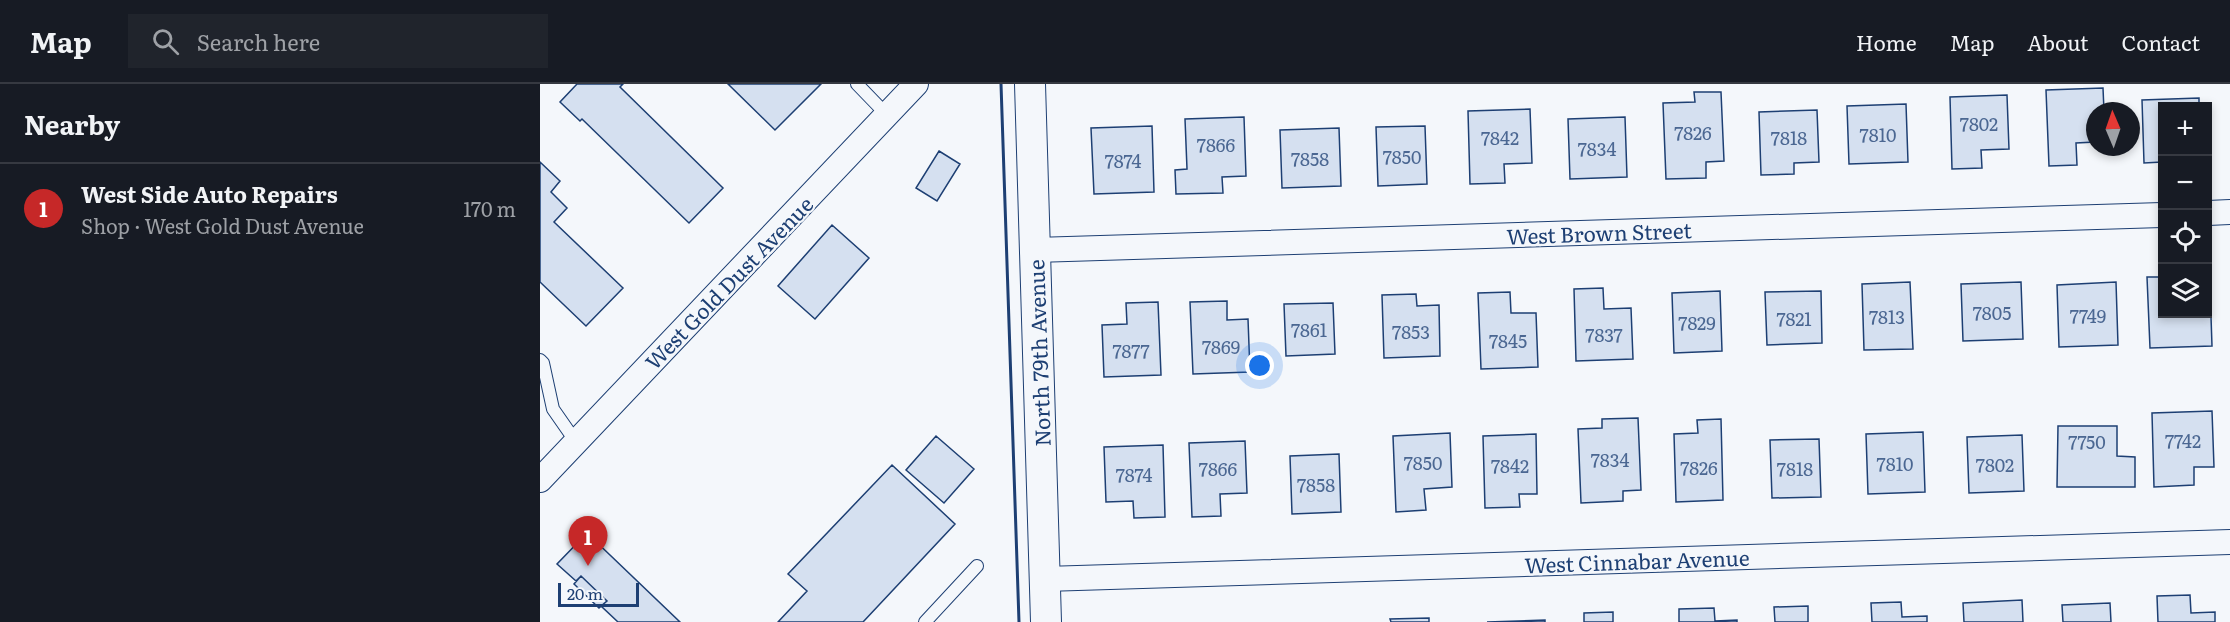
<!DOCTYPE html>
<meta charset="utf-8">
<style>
:root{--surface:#171b24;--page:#20242c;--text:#f1f3f6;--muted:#9ea1a6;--line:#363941;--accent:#c62828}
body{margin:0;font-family:Literata,serif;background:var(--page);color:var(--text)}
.controls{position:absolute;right:18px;top:18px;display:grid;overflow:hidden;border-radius:0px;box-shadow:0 3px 9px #0003}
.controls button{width:54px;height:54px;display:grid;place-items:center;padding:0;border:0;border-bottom:2px solid var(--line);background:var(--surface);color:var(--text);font:30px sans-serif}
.compass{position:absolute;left:1546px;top:18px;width:54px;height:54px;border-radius:50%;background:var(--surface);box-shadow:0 3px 9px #0003;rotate:358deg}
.scale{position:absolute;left:18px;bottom:15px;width:81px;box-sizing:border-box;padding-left:6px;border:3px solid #1d3f73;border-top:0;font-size:16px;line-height:21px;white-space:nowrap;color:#1d3f73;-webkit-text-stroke:4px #f4f7fb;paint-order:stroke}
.you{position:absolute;left:720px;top:282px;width:21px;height:21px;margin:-15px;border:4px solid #fff;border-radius:50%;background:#1a73e8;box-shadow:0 0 0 9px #1a73e833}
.badge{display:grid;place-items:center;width:39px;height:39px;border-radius:50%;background:var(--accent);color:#fff;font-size:20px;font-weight:700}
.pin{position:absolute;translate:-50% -50px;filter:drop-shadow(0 2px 3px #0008)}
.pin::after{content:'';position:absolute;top:32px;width:21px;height:18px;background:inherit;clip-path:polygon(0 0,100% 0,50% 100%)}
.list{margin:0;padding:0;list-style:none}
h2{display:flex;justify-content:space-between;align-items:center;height:78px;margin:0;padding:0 24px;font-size:26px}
h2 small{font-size:20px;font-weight:400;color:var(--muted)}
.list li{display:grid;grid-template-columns:39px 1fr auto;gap:18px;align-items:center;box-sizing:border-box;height:90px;padding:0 24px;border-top:2px solid var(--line)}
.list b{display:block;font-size:22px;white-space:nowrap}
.list p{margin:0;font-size:20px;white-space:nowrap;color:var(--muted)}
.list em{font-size:20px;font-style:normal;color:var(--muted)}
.icon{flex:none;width:33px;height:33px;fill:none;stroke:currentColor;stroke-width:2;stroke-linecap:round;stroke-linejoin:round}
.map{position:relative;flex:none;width:1690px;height:538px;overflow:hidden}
header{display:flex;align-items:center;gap:36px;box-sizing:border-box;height:84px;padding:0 30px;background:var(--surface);border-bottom:2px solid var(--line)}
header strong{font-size:28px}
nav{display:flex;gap:33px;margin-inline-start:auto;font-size:21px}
.search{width:420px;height:54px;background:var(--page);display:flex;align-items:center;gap:15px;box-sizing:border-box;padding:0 21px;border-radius:0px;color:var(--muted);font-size:22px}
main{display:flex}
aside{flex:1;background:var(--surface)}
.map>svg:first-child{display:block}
.building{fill:#d5e0f0;stroke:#1d3f73;stroke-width:1.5}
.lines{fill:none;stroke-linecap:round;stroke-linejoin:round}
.service-casing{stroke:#1d3f73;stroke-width:14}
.minor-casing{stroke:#1d3f73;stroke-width:26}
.tertiary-casing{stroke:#1d3f73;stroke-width:32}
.service{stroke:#f4f7fb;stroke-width:12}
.minor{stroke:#f4f7fb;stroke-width:24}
.tertiary{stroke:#f4f7fb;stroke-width:30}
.wall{stroke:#1d3f73;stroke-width:3}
.labels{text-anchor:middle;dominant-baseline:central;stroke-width:4.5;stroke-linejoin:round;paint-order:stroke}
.number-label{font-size:18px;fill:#4b6792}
.street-label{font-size:21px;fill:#1d3f73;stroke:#f4f7fb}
</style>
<header>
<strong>Map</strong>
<div class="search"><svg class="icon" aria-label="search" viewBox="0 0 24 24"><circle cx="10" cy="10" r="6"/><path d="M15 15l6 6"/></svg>Search here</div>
<nav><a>Home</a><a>Map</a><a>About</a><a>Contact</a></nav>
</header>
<main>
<aside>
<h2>Nearby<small></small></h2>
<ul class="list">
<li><span class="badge">1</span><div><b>West Side Auto Repairs</b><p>Shop · West Gold Dust Avenue</p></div><em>170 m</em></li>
</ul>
</aside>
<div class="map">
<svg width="1690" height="538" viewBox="0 0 1690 538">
<rect width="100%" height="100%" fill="#f4f7fb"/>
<path class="building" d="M 37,0 L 83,0 L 80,3 L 183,104 L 149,139 L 42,35 L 40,37 L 20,18 Z
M 188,0 L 281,0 L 235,46 Z
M 1563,4 L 1564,27 L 1555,27 L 1555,58 L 1536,59 L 1537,81 L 1509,82 L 1506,6 Z
M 1154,8 L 1181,8 L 1184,77 L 1166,78 L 1166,94 L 1126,95 L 1123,19 L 1155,18 Z
M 1467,11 L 1469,65 L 1441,66 L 1442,84 L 1412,85 L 1410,13 Z
M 1659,14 L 1659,22 L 1622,22 L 1622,78 L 1604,79 L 1602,16 Z
M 1366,20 L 1368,78 L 1309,80 L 1307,22 Z
M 990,25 L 992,79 L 964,80 L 965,99 L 930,100 L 928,27 Z
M 1277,26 L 1279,78 L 1254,79 L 1254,90 L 1221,91 L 1219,28 Z
M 704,33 L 706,92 L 682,93 L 683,109 L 636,110 L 635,86 L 647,85 L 645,35 Z
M 1085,33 L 1087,93 L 1030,95 L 1028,35 Z
M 612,42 L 614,108 L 554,110 L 551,44 Z
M 885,42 L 887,100 L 838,102 L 836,43 Z
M 799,44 L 801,102 L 742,104 L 740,46 Z
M 399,67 L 420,80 L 397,117 L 376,104 Z
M 0,78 L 20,97 L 11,108 L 27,124 L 14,138 L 83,204 L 46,242 L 0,198 Z
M 292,141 L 329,174 L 275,235 L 238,202 Z
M 1607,193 L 1622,193 L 1622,230 L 1668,230 L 1668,203 L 1670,203 L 1672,262 L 1610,264 Z
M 1370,198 L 1373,265 L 1324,266 L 1322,200 Z
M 1481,198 L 1483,255 L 1423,257 L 1421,200 Z
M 1576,198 L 1578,261 L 1519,263 L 1517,201 Z
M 1063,204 L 1064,225 L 1091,224 L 1093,275 L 1036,277 L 1034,205 Z
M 1180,207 L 1182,267 L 1134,269 L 1132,209 Z
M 1281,207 L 1282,259 L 1227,261 L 1225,208 Z
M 970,208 L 971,229 L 996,229 L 998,283 L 941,285 L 938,209 Z
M 876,210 L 877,222 L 899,221 L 900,272 L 844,274 L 842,211 Z
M 687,217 L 687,236 L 708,235 L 710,288 L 653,290 L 650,218 Z
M 618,218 L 621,291 L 564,293 L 562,241 L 587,240 L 586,219 Z
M 793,219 L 795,270 L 746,272 L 744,220 Z
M 1672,327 L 1674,383 L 1654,383 L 1654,401 L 1614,403 L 1612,329 Z
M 1098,334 L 1101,406 L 1083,407 L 1083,417 L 1041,419 L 1038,345 L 1062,344 L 1062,335 Z
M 1181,335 L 1183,416 L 1136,418 L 1134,350 L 1158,349 L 1157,336 Z
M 1518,342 L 1577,342 L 1577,372 L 1595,373 L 1595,403 L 1517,403 Z
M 1383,348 L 1385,408 L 1328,410 L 1326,350 Z
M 910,349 L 912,403 L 884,405 L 886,426 L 856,428 L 853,352 Z
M 996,350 L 997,410 L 979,410 L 980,423 L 945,424 L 943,352 Z
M 1482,351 L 1484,407 L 1429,409 L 1427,353 Z
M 396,352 L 434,385 L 404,419 L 366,386 Z
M 1279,355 L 1281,413 L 1232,414 L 1230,356 Z
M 705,357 L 707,409 L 680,410 L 681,432 L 652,433 L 649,359 Z
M 623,361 L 625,433 L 594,434 L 593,417 L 566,418 L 564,363 Z
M 799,370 L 801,428 L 752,430 L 750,372 Z
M 352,381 L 415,440 L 323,538 L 238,538 L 267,507 L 248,490 Z
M 47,449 L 140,538 L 78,538 L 61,522 L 67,517 L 41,492 L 36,497 L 17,480 Z
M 41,492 L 67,517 L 59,524 L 34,500 Z
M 1650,511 L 1651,529 L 1675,528 L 1675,538 L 1618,538 L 1617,512 Z
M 1482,516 L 1483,538 L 1424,538 L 1423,519 Z
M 1361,518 L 1362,533 L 1387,532 L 1387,538 L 1332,538 L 1331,519 Z
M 1570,519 L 1571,538 L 1523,538 L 1522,521 Z
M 1268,522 L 1268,538 L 1235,538 L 1234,523 Z
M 1174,524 L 1175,537 L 1197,536 L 1197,538 L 1139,538 L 1139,525 Z
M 1073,528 L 1073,538 L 1044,538 L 1044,529 Z
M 889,534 L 889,538 L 851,538 L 850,535 Z
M 1005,536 L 1005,538 L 947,538 Z"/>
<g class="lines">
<defs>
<path id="service" d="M 317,0 L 347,31
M 0,276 L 3,279 L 13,325 L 36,358
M 385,538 L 437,482"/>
<path id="minor" d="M 1668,129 L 1690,128
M 495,166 L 1622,131
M 0,396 L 376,0
M 505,495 L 1690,458"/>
<path id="tertiary" d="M 490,0 L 506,538"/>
</defs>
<use href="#service" class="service-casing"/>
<use href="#minor" class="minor-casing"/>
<use href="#tertiary" class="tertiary-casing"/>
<use href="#service" class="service"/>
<use href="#minor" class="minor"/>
<use href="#tertiary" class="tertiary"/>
<path class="wall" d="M 461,0 L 479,538"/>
</g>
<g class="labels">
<g class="number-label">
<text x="1439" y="39">7802</text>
<text x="1153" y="48">7826</text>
<text x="1338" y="50">7810</text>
<text x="960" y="53">7842</text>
<text x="1249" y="53">7818</text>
<text x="676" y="60">7866</text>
<text x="1057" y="64">7834</text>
<text x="862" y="72">7850</text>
<text x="770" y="74">7858</text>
<text x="583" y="76">7874</text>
<text x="1452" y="228">7805</text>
<text x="1548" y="231">7749</text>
<text x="1347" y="232">7813</text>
<text x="1254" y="234">7821</text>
<text x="1157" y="238">7829</text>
<text x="769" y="245">7861</text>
<text x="871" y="247">7853</text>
<text x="1064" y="250">7837</text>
<text x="968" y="256">7845</text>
<text x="681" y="262">7869</text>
<text x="591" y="266">7877</text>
<text x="1643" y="356">7742</text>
<text x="1547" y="357">7750</text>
<text x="1070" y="375">7834</text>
<text x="883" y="378">7850</text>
<text x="1355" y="379">7810</text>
<text x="1455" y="380">7802</text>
<text x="970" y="381">7842</text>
<text x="1159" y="383">7826</text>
<text x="678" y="384">7866</text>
<text x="1255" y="384">7818</text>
<text x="594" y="390">7874</text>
<text x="776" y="400">7858</text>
</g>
<g class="street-label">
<text transform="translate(1059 148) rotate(-2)">West Brown Street</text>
<text transform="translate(188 198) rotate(-46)">West Gold Dust Avenue</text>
<text transform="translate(498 269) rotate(-92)">North 79th Avenue</text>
<text transform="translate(1097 476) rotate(-2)">West Cinnabar Avenue</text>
</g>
</g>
</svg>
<div class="controls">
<button>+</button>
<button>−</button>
<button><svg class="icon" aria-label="locate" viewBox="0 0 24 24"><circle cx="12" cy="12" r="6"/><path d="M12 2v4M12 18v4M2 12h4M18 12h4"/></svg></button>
<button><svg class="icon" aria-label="layers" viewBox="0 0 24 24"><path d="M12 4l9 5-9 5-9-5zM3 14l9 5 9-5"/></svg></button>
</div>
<svg class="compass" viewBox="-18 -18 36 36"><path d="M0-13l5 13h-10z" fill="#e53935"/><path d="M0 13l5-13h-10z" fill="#9ea1a6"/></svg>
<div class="scale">20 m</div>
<div class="you"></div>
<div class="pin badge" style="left:48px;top:482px">1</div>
</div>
</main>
